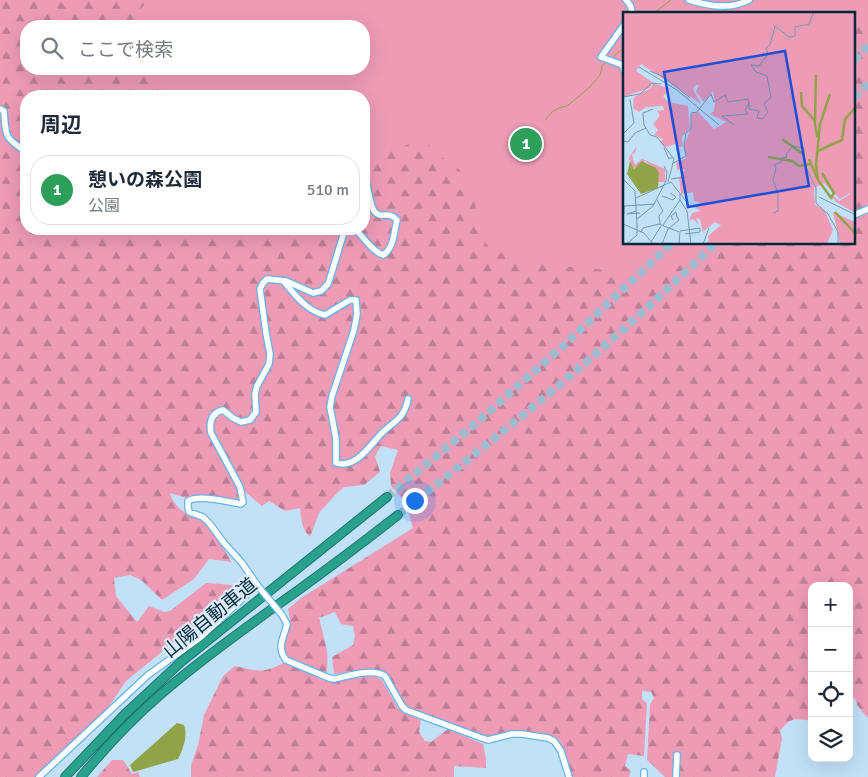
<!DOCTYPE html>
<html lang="ja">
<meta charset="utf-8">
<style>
:root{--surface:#fff;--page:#f6f6f7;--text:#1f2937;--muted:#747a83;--line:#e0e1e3;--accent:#0b8043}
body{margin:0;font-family:Signika,"Noto Sans JP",sans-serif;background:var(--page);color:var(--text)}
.controls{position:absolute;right:15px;bottom:15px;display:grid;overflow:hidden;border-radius:10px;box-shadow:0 5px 20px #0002}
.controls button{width:45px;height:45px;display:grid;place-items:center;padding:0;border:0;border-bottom:1px solid var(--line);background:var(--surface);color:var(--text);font:25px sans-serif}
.you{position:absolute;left:414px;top:500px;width:18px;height:18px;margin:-12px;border:4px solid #fff;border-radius:50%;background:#1a73e8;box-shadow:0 0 0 8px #1a73e833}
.badge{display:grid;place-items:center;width:32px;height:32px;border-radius:50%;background:var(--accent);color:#fff;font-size:16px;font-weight:700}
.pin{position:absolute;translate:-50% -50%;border:2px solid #fff;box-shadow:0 1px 5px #0006}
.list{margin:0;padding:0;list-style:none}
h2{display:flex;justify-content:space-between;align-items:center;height:65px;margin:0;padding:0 20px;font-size:21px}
h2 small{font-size:16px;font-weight:400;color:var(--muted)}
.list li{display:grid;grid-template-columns:32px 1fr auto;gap:15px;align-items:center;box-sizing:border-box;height:70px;margin:0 10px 10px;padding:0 10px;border:1px solid var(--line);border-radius:20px}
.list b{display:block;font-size:19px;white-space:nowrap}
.list p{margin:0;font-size:16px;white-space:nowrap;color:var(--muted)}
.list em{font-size:16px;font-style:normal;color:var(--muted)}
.icon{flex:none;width:28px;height:28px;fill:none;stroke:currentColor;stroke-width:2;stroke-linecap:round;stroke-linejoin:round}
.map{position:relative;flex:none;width:868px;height:777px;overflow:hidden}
.search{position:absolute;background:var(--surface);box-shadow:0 5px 20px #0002;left:20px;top:20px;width:350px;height:55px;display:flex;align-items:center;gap:12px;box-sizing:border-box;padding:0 18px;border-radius:20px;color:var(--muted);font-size:19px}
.panel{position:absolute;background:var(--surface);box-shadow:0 5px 20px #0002;left:20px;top:90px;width:350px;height:145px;border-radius:20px}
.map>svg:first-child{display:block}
.forest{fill:url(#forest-firs);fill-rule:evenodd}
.green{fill:#ee9bb6}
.water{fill:#91a348}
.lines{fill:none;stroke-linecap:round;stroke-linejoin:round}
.stream{stroke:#91a348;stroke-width:1}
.highway-tunnel{stroke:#9cbcd1;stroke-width:8;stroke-dasharray:8 4;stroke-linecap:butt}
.minor-casing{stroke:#64b4e9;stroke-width:8}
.highway-casing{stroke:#1c7670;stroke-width:10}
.minor{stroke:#fff;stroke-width:5.5}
.highway{stroke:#29a18d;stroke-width:8}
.minor-bridge-casing{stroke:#64b4e9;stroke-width:8;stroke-linecap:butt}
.minor-bridge{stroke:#fff;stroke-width:5.5}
.labels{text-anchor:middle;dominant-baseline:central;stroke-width:4.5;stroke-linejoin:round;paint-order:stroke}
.street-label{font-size:19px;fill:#03273b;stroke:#dcecf7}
.inset-river{fill:none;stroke:#91a348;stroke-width:2.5}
.inset-road{fill:none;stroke:#7697ac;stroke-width:1}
.view{fill:#1d4ed8;fill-opacity:0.15;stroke:#1d4ed8;stroke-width:2.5}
.inset-edge{fill:none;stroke:#03273b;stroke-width:2.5}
</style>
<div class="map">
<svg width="868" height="777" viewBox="0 0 868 777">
<defs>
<pattern id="forest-firs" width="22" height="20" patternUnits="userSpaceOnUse" patternTransform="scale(1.25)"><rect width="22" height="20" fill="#ee9bb6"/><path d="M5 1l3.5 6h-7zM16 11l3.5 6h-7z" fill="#bf7e95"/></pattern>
</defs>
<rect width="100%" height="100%" fill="#c2e1f7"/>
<path class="forest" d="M 0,0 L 547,0 L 624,244 L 854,244 L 854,14 L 868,0 L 868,718 L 857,705 L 855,698 L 849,699 L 849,586 L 812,586 L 812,721 C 794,719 792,716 780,731 L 782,738 L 775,777 L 665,777 L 647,760 L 650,704 L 654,698 L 651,692 L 642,691 L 642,699 L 647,703 L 644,756 L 628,754 L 625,766 L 631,771 L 629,777 L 570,777 L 560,747 L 556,738 L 527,731 L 515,732 L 486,737 L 410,708 L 403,704 L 386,673 L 374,669 L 334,674 L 332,657 L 353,645 L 355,636 L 353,626 L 341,624 L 335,612 L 319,618 C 323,636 331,655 326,673 L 289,657 C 278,645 288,638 290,626 C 291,621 289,614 288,609 L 301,598 L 413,528 L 406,503 L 391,486 L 390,473 L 398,450 L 381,446 L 375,456 L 380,472 L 364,485 L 344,487 L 338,492 L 319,513 L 310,537 C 302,530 301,518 300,508 L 285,511 L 269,501 L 262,506 L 245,492 L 238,500 L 216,496 L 191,495 L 186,498 L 170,493 C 172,503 182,512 191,516 C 192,516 197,517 198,518 C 212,526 223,549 232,562 L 209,559 L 194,579 L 162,600 L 141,580 L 130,575 L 114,578 L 116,596 L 137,622 L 149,606 L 164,612 L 170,611 L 206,583 L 222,584 L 238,586 L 205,617 L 126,681 L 104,714 L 38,777 L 0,777 ZM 26,26 L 364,26 L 364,69 L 26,69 ZM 26,96 L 364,96 L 364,229 L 26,229 Z
M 283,663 C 292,666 301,669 309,673 C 317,676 323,682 331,682 C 344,681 371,671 382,680 L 398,708 L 402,711 L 421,720 L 419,732 L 425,741 L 431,742 L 448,729 L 483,744 L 486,759 L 486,768 L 454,766 L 454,777 L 191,777 L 191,765 L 198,745 L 204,715 L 223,676 L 235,666 C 257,671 263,674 283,663 Z
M 112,760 L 123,760 L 132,774 L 138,772 L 140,777 L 97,777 Z"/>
<path class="green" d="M 142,0 L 868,0 L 868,7 L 859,17 L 854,20 L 854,14 L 624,14 L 624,244 L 739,244 C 721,253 700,256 681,265 C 668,271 658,281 646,289 L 635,287 L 624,277 L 606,270 L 580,267 L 555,267 L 536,262 L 516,259 L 490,248 L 479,235 L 476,218 L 475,198 L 461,171 L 435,152 L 426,142 L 418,141 L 387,152 L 374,151 L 364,145 L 364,96 L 287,96 L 275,94 L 265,91 L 249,94 L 213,95 L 165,91 L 158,85 L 150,69 L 364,69 L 364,26 L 134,26 L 136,14 L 144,5 Z"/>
<path class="water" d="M 177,723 L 184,725 C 188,736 183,749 178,759 L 133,772 L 130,765 Z"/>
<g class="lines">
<path class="stream" d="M 725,7 L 725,14
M 653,14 C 659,9 665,5 671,0
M 613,59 L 616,54 L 624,48
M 545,120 L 552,112 L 559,108 L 567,106 L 590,87 L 600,75 L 602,66 L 607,61"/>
<path class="highway-tunnel" d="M 854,60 L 868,45
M 854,98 L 868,83
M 387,497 L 476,423 L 563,346 L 671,244
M 398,515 C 458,467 519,420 578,369 C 625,329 670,287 715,244"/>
<defs>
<path id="minor" d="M 626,0 C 630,4 633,8 631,14
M 689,0 C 709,6 730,10 749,0
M 624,25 L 601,57 L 620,64 L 623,66 L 624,70
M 0,109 L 4,111 C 6,137 4,137 26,152
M 854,215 L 868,209
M 286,281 L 285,283 C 296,296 307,311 325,315 L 350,300 L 356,300 L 357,314 L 354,330 L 332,396 L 330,407 L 336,439 L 336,463 C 355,469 369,447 380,435 C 392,422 404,420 408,399
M 258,586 L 242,563 L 224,543 L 210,524 L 203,517 L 189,512 L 188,507 L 188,501 C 199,494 228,502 241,504 L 243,502 L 240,487 L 211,433 C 209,422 211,413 223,410 L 233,418 L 241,422 L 250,420 L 256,412 L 255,394 L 257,386 L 269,364 L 270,354 L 266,333 L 260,289 L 263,283 L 267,279 L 286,281 L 313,293 L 321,291 L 328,284 L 330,278 L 344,232 L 348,229 L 354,229 C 365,237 370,250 383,255 C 394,249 394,231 397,220 C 388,210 383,219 376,213 C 369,208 369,185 364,176
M 282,615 L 287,624 C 284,638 276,647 286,660 L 329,678 L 334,679 C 348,676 373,668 385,676 L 402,706 L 406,710 L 479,737 L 488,740 L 512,734 L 522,734 L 548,738 L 554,741 L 561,751 L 569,777
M 39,777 L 148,675 L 200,638 L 257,585
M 644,777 L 644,772
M 676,777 L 677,755"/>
<path id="highway" d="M 65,777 L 124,715 L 181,662 L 387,497
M 81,777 C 105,748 131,720 160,695 C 195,664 232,638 269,611 C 313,580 356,548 398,515"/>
</defs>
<use href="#minor" class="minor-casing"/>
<use href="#highway" class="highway-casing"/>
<use href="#minor" class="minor"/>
<use href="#highway" class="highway"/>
<defs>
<path id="minor-bridge" d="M 258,586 L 282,615"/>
</defs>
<use href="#minor-bridge" class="minor-bridge-casing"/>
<use href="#minor-bridge" class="minor-bridge"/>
</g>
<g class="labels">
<g class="street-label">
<text transform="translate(210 618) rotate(-39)">山陽自動車道</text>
</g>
</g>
<g transform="translate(623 12)">
<rect width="232" height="232" fill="#c2e1f7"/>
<path d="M 0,0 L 232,0 L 232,201 L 212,189 L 209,183 L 216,189 L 227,182 L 206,167 L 191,176 L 192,192 L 202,199 L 210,218 L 204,232 L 82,232 L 86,229 L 85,224 L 98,213 L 92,210 L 80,220 L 77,207 L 73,206 L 76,213 L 70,207 L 66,209 L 69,201 L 78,199 L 72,196 L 77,191 L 71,189 L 70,180 L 58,182 L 56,166 L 62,157 L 54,158 L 53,151 L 63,146 L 61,135 L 68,115 L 68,102 L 75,100 L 91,117 L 103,110 L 87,102 L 91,99 L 92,91 L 90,79 L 81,90 L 73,80 L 76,73 L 73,73 L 70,77 L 78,92 L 18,52 L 13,59 L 29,70 L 27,76 L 0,85 ZM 30,71 L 47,77 L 40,84 L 45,90 L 65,94 L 67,116 L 59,125 L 60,134 L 56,135 L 55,131 L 43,135 L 37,131 L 40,127 L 31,123 L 35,118 L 30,112 L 37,104 L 34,99 L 41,98 L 40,94 L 23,95 L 16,100 L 10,96 L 11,85 L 28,76 ZM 13,135 L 13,139 L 9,143 L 12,153 L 19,147 L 42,157 L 42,170 L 35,170 L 36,161 L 22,149 L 9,157 L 6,146 ZM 210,200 L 232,210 L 232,232 L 217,232 Z" fill="#ee9bb6"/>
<path d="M 222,22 L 232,25 L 232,31 L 225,31 L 222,46 L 232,67 L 232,124 L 228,142 L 232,151 L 232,178 L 217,187 L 201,171 L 191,176 L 181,170 L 149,177 L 145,161 L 135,146 L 137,122 L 152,109 L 149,101 L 155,83 L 153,67 L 201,41 Z" fill="#ee9bb6"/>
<path d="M 7,149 L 11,157 L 19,149 L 33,156 L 36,161 L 35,176 L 18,182 L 4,162 Z" fill="#91a348"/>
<path class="inset-river" d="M 193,63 L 192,111 L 194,124 L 197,124M 178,80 L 179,94 L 192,109M 207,82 L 197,112 L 193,153 L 195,168 L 209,187M 159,127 L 180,142M 195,139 L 219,128 L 222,107 L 233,95M 145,145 L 169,149 L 176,154 L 187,152M 186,147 L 195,168M 199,161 L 211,181 L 208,186M 212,200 L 233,222"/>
<path class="inset-road" d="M 16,55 L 54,78 L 96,113M 27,59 L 41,65 L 67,86M 0,85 L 17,82 L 29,71 L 38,72M 126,91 L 126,97 L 136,99 L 134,106 L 139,107 L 145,100 L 141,92 L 148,85 L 144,64 L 133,60 L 128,53 L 136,54 L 145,42 L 143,36 L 147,33 L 152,14 L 166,25 L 172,24 L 172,15 L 186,12 L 191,0M 30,97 L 20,101 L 21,113 L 27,123 L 34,125 L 51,147 L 45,170M 111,113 L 99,104 L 125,102 L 122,98 L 126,91M 0,122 L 11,111 L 7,87M 0,129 L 5,130 L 12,121 L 23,116M 41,136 L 46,147 L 50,145M 49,152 L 63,144 L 61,134 L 63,121 L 68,117 L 68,101 L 74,100 L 88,82 L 91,90 L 102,83 L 105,90 L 125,87 L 126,91M 0,167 L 12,179 L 14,214 L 14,223 L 4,232M 48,167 L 63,165M 57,182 L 57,188 L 64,199 L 68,232M 39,184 L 50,188 L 53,185 L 47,181M 196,185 L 233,203M 13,186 L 48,170 L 63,189M 34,188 L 40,199 L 36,204 L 37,212M 13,199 L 4,202 L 17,201M 150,201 L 155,199 L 155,181 L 150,168 L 153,156 L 151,153 L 158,150 L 158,146 L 164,145 L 163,142 L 170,134 L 181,136 L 181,151 L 193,176 L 193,191 L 205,202 L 215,220 L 215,232M 1,202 L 1,194 L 32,192M 14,207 L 30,194 L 43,169 L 44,160 L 41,154M 50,208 L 48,204 L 53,200 L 54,205M 0,212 L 21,221 L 30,232M 40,213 L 57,188M 18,220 L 20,216 L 36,212 L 56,220M 28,230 L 38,214M 39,232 L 45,217 L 56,208 L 54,205M 56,232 L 57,219 L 77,216 L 77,220 L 62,222M 80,232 L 86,216"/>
<path class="view" d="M 162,39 L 186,174 L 65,195 L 41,60 Z"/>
<rect width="232" height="232" class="inset-edge"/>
</g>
</svg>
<div class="controls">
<button>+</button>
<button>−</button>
<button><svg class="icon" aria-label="locate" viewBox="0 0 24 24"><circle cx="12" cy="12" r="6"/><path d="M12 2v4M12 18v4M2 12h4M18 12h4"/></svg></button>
<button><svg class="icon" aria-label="layers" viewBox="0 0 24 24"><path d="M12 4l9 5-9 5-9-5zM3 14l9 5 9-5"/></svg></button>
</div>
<div class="you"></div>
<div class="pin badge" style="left:526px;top:144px;background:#2e9e5b">1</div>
<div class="search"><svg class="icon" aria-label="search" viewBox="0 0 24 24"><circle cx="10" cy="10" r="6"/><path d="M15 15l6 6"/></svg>ここで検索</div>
<section class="panel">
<h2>周辺<small></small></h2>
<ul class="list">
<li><span class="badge" style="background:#2e9e5b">1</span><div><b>憩いの森公園</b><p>公園</p></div><em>510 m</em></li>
</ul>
</section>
</div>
